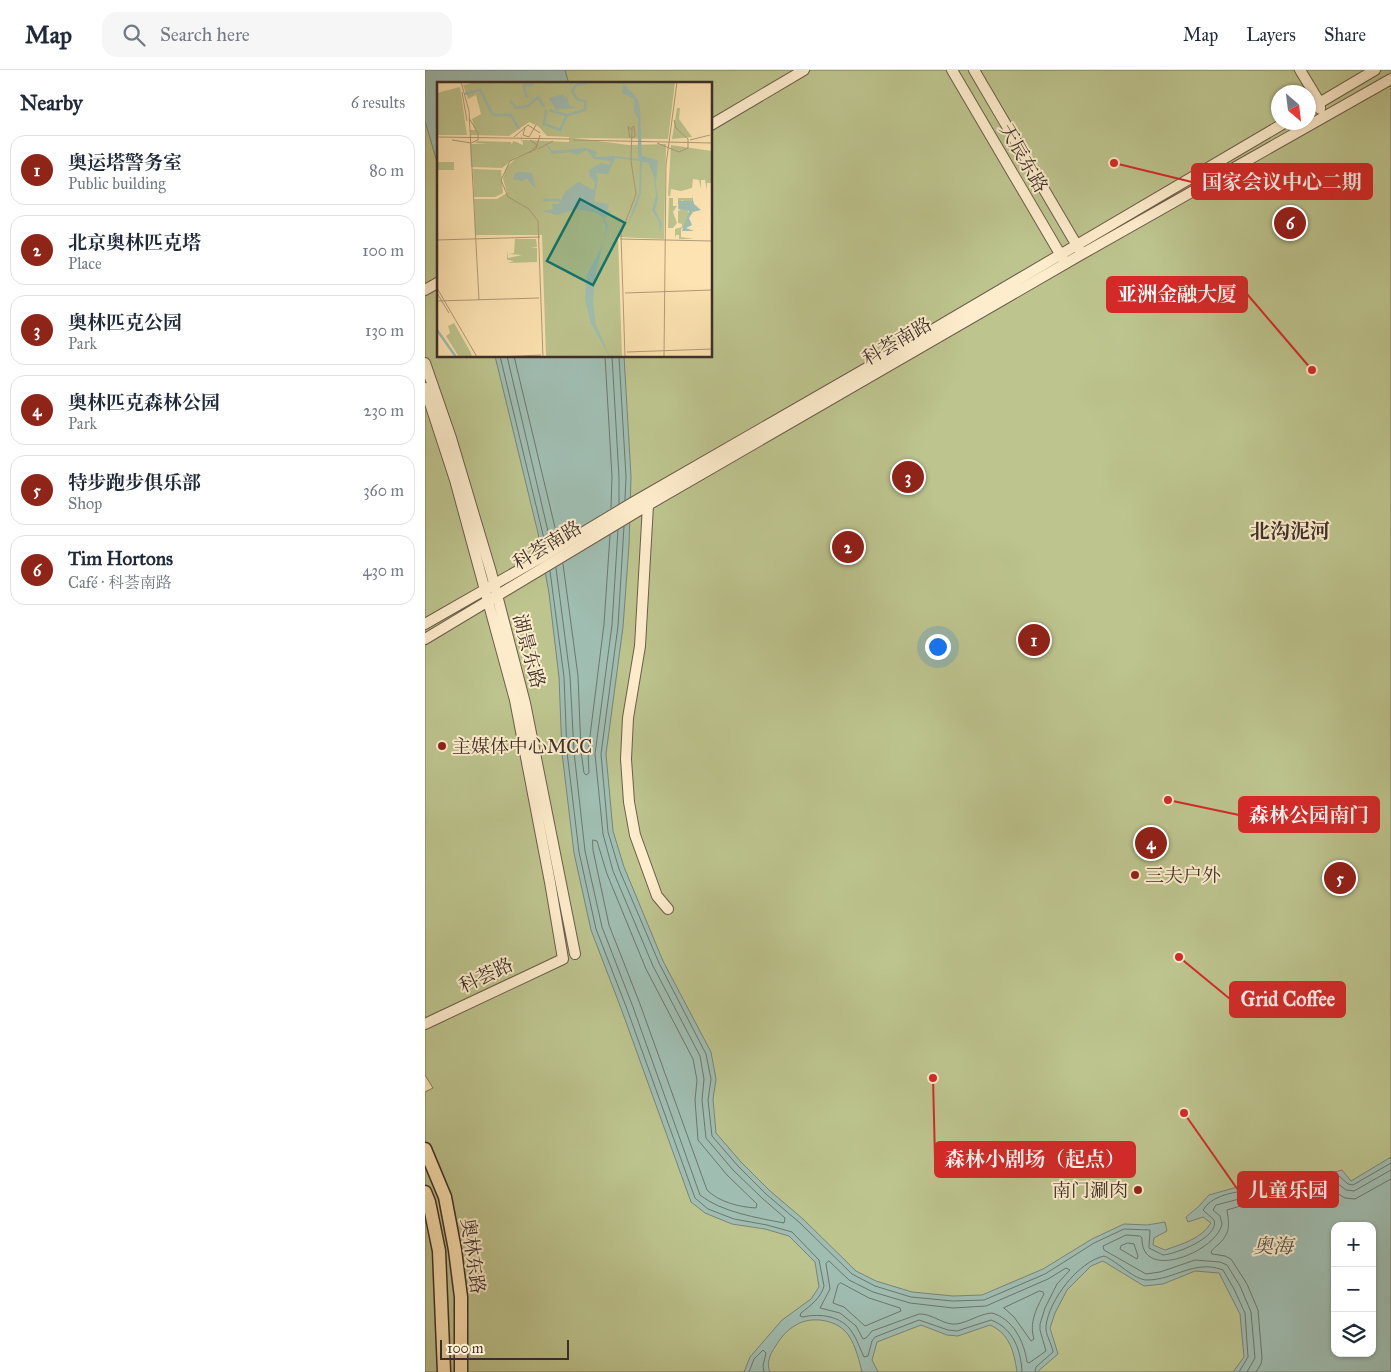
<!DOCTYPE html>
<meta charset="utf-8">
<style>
:root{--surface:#fff;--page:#f6f6f7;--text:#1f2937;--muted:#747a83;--line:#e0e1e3;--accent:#8f2418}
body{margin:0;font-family:"IM FELL Great Primer","Noto Serif SC",serif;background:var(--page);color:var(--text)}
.controls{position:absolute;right:15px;bottom:15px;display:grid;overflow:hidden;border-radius:10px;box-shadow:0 1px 4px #0004}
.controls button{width:45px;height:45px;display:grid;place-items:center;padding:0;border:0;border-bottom:1px solid var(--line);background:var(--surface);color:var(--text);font:25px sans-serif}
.compass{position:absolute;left:846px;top:15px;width:45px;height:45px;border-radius:50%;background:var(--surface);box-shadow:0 1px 4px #0004;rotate:152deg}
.scale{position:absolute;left:15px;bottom:12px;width:129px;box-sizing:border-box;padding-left:5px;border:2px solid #3c2f29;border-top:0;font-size:14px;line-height:18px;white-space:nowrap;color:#3c2f29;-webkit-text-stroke:4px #feedcd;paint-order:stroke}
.you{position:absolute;left:512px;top:576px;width:18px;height:18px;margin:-12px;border:4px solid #fff;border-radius:50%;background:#1a73e8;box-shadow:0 0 0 8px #1a73e833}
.badge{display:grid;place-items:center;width:32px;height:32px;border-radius:50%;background:var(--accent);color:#fff;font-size:16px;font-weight:700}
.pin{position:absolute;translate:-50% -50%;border:2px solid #fff;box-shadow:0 1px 5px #0006}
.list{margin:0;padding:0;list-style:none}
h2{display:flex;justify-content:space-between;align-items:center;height:65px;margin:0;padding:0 20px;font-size:21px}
h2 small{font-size:16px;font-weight:400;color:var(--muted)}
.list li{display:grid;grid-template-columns:32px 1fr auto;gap:15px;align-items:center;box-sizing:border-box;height:70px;margin:0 10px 10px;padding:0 10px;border:1px solid var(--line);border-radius:15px}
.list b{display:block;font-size:19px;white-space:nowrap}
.list p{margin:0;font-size:16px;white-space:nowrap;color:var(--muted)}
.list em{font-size:16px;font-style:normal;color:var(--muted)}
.icon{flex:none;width:28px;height:28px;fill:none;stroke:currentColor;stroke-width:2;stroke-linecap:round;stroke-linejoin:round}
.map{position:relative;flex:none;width:966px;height:1302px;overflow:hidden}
header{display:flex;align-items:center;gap:30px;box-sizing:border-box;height:70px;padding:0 25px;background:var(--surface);border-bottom:1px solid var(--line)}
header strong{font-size:24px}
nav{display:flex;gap:28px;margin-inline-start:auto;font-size:18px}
.search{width:350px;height:45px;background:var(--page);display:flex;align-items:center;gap:12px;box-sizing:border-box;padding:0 18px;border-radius:15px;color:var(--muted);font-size:19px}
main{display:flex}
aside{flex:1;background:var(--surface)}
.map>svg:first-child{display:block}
.green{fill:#bdc48e;stroke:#7c7a5c;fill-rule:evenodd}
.water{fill:#a0bdb1;stroke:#78847b;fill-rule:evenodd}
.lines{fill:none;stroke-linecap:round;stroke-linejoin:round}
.shore{stroke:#6e766d;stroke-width:1}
.minor-casing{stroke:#6c5c4b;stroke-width:12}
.major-casing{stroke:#3c2f29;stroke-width:15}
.minor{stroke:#feedcd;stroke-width:10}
.major{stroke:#fde3b2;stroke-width:12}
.poi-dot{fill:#8f2418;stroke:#feedcd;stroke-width:2}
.labels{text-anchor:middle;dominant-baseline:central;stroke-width:4;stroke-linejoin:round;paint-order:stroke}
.street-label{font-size:19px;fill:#3c2f29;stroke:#feedcd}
.poi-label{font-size:19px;fill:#3c2f29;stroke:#feedcd;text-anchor:start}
.neighbourhood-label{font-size:20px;font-weight:bold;fill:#3c2f29;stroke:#feedcd}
.water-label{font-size:20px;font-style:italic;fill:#55524b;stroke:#feedcd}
.inset-river{fill:none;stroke:#a0bdb1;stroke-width:2.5}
.inset-road{fill:none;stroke:#b09b7b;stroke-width:1}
.view{fill:#0f766e;fill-opacity:0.15;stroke:#0f766e;stroke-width:2.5}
.inset-edge{fill:none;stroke:#3c2f29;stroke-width:2.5}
.leader{fill:none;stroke:#d62828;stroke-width:2}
.callout-dot{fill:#d62828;stroke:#feedcd;stroke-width:2}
.callout{fill:#d62828;stroke:#d62828;stroke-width:2}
.callout-label{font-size:20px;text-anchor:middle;font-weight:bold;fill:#fff}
</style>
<header>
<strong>Map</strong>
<div class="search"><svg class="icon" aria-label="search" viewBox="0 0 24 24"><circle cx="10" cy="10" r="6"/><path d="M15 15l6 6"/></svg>Search here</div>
<nav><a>Map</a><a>Layers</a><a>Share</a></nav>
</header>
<main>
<aside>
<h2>Nearby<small>6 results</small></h2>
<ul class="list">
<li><span class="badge">1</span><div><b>奥运塔警务室</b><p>Public building</p></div><em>80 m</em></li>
<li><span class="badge">2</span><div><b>北京奥林匹克塔</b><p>Place</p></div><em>100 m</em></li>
<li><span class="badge">3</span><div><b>奥林匹克公园</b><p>Park</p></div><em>130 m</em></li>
<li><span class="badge">4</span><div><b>奥林匹克森林公园</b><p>Park</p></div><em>230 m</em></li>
<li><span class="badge">5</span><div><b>特步跑步俱乐部</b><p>Shop</p></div><em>360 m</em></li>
<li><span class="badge">6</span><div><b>Tim Hortons</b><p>Café · 科荟南路</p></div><em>430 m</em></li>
</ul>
</aside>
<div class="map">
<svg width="966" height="1302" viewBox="0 0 966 1302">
<rect width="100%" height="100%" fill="#fde3b2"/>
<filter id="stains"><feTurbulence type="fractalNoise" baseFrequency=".004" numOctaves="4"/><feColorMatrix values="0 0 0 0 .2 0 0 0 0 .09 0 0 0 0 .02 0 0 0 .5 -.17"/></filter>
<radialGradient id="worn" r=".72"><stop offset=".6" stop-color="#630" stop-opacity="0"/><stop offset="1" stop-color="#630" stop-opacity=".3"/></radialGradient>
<path class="green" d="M 0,0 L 966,0 L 966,1302 L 0,1302 L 0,1022 L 8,1018 L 0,1005 ZM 14,14 L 286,14 L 286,286 L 14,286 ZM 854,22 L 884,22 L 884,52 L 854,52 ZM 910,1156 L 947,1156 L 947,1283 L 910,1283 Z"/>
<path class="water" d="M 0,0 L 140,0 L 144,14 L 14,14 L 14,99 L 0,51 Z
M 70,286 L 199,286 L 206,407 L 204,475 L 198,557 L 181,684 L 188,761 L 199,797 L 238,891 L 286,982 L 291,1009 L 288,1029 L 291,1063 L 316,1092 L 344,1120 L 378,1149 L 431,1201 L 451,1211 L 487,1222 L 528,1226 L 557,1225 L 618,1199 L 667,1169 L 699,1154 L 722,1155 L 740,1152 L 742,1161 L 729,1168 L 728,1175 L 740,1180 C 757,1174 776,1169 786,1153 L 778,1147 L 763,1152 L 761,1147 L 773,1137 L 784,1125 L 816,1116 L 873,1113 L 917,1100 L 926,1111 L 966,1087 L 966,1302 L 808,1302 L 819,1287 L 815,1244 L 794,1203 L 770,1201 L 738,1214 L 719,1216 L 678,1191 L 666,1196 L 642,1220 L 630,1243 L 625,1258 L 633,1284 L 612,1302 L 592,1302 C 589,1282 585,1264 565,1255 L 533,1266 L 522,1265 L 496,1255 L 452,1272 L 447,1290 L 453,1302 L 437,1302 C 434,1290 431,1277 424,1266 C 414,1250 387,1245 371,1255 C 362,1260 356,1267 350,1277 C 345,1284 341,1294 345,1302 L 319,1302 L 325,1287 L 357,1250 L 386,1229 L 394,1217 L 390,1192 L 364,1166 L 340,1159 L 307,1154 L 280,1143 L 266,1132 L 197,941 L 166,860 L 149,783 L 137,683 L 134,607 L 124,523 L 113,463 ZM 910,1156 L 947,1156 L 947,1283 L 910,1283 Z"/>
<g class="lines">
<path class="shore" d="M 75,286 L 121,477
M 82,286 L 126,474
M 89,286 L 133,470
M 180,286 L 187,407 L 186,438
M 187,286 L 194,407 L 194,434
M 194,286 L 201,407 L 200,430
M 199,456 L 193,556 L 176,684 L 183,762 L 194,799 L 234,893 L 281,984 L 286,1009 L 283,1030 L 287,1066 L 313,1096 L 341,1124 L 375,1153 L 427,1204 L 450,1216 L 486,1227 L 528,1231 L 559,1230 L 620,1204 L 669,1173 L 699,1159 L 725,1160 L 724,1178 L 738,1185 C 751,1184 795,1167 789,1150 L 778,1140 C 793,1115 846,1121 873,1118 C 887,1116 901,1110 914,1106 L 923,1114 L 928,1115 L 966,1093
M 138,494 L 153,606 L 156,681 L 159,703 L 161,705 L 164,703 L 163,682 L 179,554 L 185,465
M 131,498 L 145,606 L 149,682 L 160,781 L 177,857 L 208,937 L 275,1125 C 296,1142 333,1148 359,1153 L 360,1148 L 337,1128 L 308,1100 L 281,1068 L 277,1030 L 279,1009 L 275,986 L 228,896 L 188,801 L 178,764 L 170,684 L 187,555 L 193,460
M 125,501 L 139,607 L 142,682 L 154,782 L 171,859 L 202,939 L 270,1128 L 283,1139 L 309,1149 L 342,1155 L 367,1162 L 394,1190 L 399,1216 C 396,1228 386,1235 376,1243 L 375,1246 L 378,1247 C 395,1243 417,1246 427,1262 C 432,1269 435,1279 439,1287 L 443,1286 L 447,1271 L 450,1267 L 494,1250 L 523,1260 L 532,1261 L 566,1250 C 588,1258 596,1280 597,1302
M 168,770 L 172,771 L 182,804 L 221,899 L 268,989 L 272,1010 L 270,1030 L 273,1070 L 302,1105 L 332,1134 L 331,1138 C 314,1137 294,1132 282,1120 L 215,934 L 184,855 L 168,780 Z
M 703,1173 L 709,1174 L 713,1186 L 712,1189 L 695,1179 L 696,1176 Z
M 404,1191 L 424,1210 L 448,1222 L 485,1233 L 528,1238 L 561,1236 L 623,1209 L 641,1198 L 645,1200 L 632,1214 L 620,1238 L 615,1254 L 615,1260 L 621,1281 L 604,1293 L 602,1292 C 599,1271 588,1249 567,1243 C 554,1244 544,1252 532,1254 C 519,1256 507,1243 494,1244 L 447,1261 L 441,1268 L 438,1269 L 431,1256 L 415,1243 L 395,1238 L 405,1219 L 401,1194 Z
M 416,1213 L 444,1228 L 475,1238 L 476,1241 L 440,1256 L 419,1237 L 408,1233 L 413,1215 Z
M 615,1221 L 618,1222 L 619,1224 C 611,1239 604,1253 609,1269 L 606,1271 L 589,1247 L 579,1238 Z
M 324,1302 L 329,1289 L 338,1280 L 341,1283 L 338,1296 L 339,1302
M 610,1302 L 611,1297 L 628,1282 C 627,1274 620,1264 621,1256 C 624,1230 653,1192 679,1186 C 692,1191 709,1210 722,1210 C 749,1210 770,1189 798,1200 L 809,1219 L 820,1243 L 823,1287 L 814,1302
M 822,1302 L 830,1288 L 826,1242 L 815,1216 L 802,1195 L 795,1192 L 770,1190 L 735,1202 L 721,1204 L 679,1180 L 678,1176 L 701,1165 L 715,1166 L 717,1168 C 716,1213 792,1181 797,1154 L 795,1146 L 788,1140 L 791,1135 L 818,1128 L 876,1123 L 912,1113 L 921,1120 L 929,1121 L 966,1100
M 831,1302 L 836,1294 L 837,1288 L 833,1240 L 822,1214 L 806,1189 L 800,1186 L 787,1184 L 786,1182 C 788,1178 791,1177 794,1174 C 806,1162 804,1154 802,1140 L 819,1135 L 875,1131 L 910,1122 L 920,1128 L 930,1129 L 966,1109"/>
<defs>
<path id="minor" d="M 527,0 L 638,189
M 549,0 L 654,179
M 875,0 L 895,33 L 895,39
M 884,39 L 950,0
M 286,55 L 379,0
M 0,220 L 14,212
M 0,293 L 26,368 L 66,502 L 100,633 L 150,884
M 0,318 L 30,410 L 90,630 L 125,812 L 138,889 L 0,954
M 223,435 L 215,576 L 203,648 L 201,689 L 204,732 L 210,765 L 232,826 L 243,839
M 0,554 L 117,487 L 207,433 L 480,276 L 861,52
M 0,569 L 223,435 L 657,184 L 966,9"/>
<path id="major" d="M 0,1079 L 20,1127 L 30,1180 L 36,1227 L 36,1302
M 0,1122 L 4,1132 L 14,1181 L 19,1302"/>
</defs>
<use href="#minor" class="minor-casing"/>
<use href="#major" class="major-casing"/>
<use href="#minor" class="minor"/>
<use href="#major" class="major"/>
</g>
<g class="poi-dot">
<circle cx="17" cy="676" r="5"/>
<circle cx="710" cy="805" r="5"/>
<circle cx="713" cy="1120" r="5"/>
</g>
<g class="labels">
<g class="street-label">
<text transform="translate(599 88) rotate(60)">天辰东路</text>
<text transform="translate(472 271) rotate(-30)">科荟南路</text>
<text transform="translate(122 475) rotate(-31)">科荟南路</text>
<text transform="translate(104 581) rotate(75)">湖景东路</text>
<text transform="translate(61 905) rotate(-25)">科荟路</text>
<text transform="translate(48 1186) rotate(82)">奥林东路</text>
</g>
<g class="poi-label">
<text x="27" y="676">主媒体中心MCC</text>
<text x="720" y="805">三夫户外</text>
<text x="703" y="1120" text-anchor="end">南门涮肉</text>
</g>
<g class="neighbourhood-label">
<text x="865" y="461">北沟泥河</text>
</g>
<g class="water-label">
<text x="848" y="1176">奥海</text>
</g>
</g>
<g transform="translate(12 12)">
<rect width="275" height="275" fill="#fde3b2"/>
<path d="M 39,0 L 238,0 L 231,57 L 137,56 L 192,63 L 229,62 L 227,157 L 181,155 L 185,275 L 109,275 L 105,153 L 38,153 L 37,117 L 60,117 L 70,111 L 66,97 L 69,86 L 82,73 L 65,86 L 34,85 L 33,62 L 51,62 L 38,61 L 41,59 L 74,60 L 74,62 L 77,59 L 86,63 L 86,58 L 132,60 L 132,55 L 110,54 L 101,44 L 92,40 L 72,54 L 34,53 L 33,48 L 38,48 L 35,37 L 44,32 L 39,13 L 31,17 L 26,3 ZM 23,5 L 30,53 L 0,53 L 0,11 ZM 240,26 L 243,26 L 242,37 L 255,55 L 235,57 ZM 234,63 L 275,69 L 275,101 L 270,101 L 270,108 L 268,98 L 264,98 L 264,107 L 262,98 L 256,97 L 255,106 L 244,109 L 234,107 L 233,115 L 231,113 ZM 0,80 L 17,80 L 17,88 L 0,88 ZM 36,87 L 64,88 L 66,111 L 58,115 L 37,115 ZM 232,116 L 236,116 L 236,124 L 240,124 L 236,130 L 240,141 L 236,146 L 231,146 ZM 241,116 L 255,116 L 254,124 L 245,118 L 241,124 L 251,126 L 252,129 L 250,127 L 252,132 L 247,145 L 244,147 L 244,155 L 257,157 L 242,157 L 242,153 L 239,153 L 238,157 L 238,147 L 245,145 L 245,142 L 241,141 L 241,129 L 244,128 L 241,127 ZM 78,157 L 99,157 L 100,165 L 93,165 L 100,166 L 100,180 L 71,181 L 77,179 L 72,178 L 100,177 L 71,178 L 70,177 L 71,168 L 71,176 L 85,173 L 72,172 L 77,171 ZM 17,241 L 33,269 L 35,274 L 22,275 L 9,254 L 13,251 L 11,244 Z" fill="#bdc48e"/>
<path d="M 186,0 L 201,18 L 203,26 L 205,74 L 221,78 L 219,102 L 221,117 L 218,128 L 225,142 L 223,152 L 222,139 L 215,128 L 219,114 L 217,95 L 211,80 L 205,80 L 204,111 L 198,129 L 191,141 L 202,111 L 203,79 L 178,76 L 171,92 L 159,91 L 161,97 L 157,120 L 172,122 L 170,128 L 174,130 L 167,137 L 171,143 L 158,194 L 156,221 L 159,243 L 173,275 L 154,242 L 148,218 L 150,192 L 166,162 L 169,145 L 165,135 L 160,131 L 139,127 L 120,133 L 105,129 L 116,127 L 115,122 L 122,122 L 128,110 L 141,100 L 157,108 L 158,101 L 153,94 L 152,88 L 164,81 L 172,83 L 174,79 L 157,77 L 150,68 L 140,73 L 133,70 L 115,72 L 108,61 L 86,61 L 85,60 L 83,50 L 86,61 L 109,61 L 115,69 L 149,66 L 160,70 L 158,75 L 177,74 L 201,77 L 201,36 L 197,30 L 197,17 L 185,11 ZM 108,10 L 112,16 L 126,12 L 128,16 L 130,13 L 132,24 L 142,26 L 124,27 L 120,24 L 123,28 L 119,28 ZM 84,90 L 95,91 L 99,107 L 89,96 L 85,99 L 76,97 L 78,91 ZM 255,114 L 257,122 L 264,128 L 256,130 L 252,136 L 255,143 L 249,146 L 257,149 L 245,149 L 252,129 L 242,127 L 241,119 L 255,119 Z" fill="#a0bdb1"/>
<path class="inset-river" d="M 28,12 L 43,8 L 56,33 L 74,33 L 82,47M 92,14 L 89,14 L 87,3 L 96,3M 73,19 L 80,26 L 91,24 L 101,15 L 107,25M 109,28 L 107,42 L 123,48 L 130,33 L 148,28 L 149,20 L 140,17 L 135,9 L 139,3 L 150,1M 112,28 L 129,33M 106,118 L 123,118M 0,248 L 19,275"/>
<path class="inset-road" d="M 24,0 L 32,29 L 42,218M 25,10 L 30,39M 88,45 L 86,53 L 92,55 L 99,43M 103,53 L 99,67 L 73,79 L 64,98 L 71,115 L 92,127 L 101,139 L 106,275M 0,55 L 133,57M 77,55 L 91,43 L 103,51M 193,56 L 191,44 L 194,48M 15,58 L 34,61 L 41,58 L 41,51 L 32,36M 93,58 L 100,63 L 93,71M 136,58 L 275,61M 253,58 L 273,53M 220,61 L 242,70 L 251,66 L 251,57 L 239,46 L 237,38M 101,67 L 116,59M 183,157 L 275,159M 0,158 L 103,155M 0,206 L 40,275M 0,211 L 12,231M 188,211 L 275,208M 0,219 L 102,216M 190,270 L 275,267M 64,275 L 104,273M 188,275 L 184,152 L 199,112 L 194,79 L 195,45 L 197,44 L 198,54 L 195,56M 227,275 L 229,83 L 240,0"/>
<path class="view" d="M 143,117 L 188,141 L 156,203 L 110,179 Z"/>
<rect width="275" height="275" class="inset-edge"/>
</g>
<path class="leader" d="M689 93L767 112M887 300L822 224M743 730L814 745M754 887L805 929M508 1008L510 1089M759 1043L813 1120"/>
<g class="callout-dot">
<circle cx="689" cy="93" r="5"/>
<circle cx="887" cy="300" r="5"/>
<circle cx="743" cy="730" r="5"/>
<circle cx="754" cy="887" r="5"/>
<circle cx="508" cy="1008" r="5"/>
<circle cx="759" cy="1043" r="5"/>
</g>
<g class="callout">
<rect x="767" y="94" width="180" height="35" rx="5"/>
<rect x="682" y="207" width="140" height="35" rx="5"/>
<rect x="814" y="727" width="140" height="35" rx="5"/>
<rect x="805" y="912" width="115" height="35" rx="5"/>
<rect x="510" y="1072" width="200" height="35" rx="5"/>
<rect x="813" y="1102" width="100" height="35" rx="5"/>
</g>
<g class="callout-label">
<text x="857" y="119">国家会议中心二期</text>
<text x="752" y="231">亚洲金融大厦</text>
<text x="884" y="752">森林公园南门</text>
<text x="863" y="936">Grid Coffee</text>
<text x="610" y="1096">森林小剧场（起点）</text>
<text x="863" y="1127">儿童乐园</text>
</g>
<rect width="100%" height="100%" filter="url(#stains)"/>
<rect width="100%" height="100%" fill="url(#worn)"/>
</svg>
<div class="controls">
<button>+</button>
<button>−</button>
<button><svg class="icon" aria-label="layers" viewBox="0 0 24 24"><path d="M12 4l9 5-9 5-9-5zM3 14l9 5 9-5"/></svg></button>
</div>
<svg class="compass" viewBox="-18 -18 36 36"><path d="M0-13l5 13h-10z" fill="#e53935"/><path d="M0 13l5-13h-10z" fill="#747a83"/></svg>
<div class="scale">100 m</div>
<div class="you"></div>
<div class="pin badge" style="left:609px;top:570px">1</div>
<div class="pin badge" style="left:423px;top:477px">2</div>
<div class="pin badge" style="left:483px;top:407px">3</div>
<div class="pin badge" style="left:726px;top:773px">4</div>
<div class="pin badge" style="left:915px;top:808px">5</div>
<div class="pin badge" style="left:865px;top:153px">6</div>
</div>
</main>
